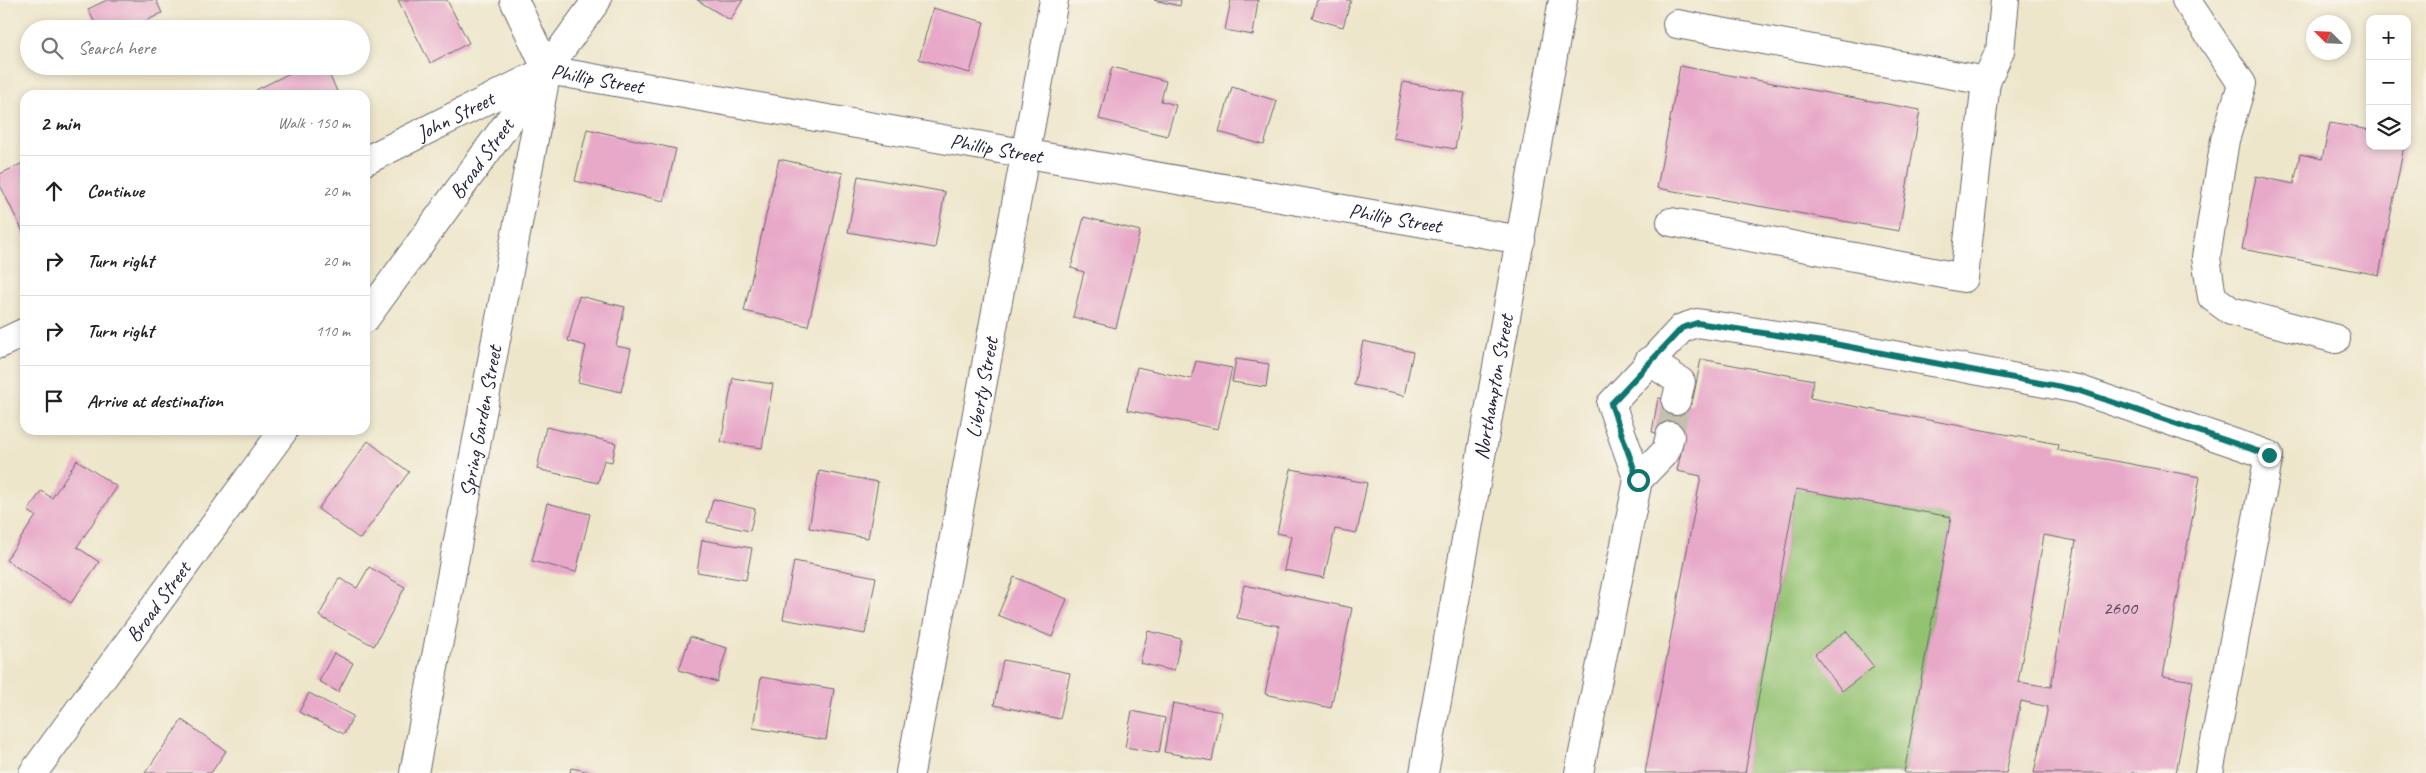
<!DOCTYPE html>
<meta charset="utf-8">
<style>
:root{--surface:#fff;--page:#f2f2f2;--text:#222;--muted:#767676;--line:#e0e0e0}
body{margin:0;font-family:Caveat,sans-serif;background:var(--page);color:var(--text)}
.controls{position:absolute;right:15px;top:15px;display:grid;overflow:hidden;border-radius:10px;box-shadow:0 2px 8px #0003}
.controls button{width:45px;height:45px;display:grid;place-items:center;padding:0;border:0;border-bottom:1px solid var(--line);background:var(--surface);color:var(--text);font:25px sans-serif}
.compass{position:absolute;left:2306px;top:15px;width:45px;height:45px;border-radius:50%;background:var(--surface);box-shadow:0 2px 8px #0003;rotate:294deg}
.stop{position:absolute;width:15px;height:15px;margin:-11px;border:4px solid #0f766e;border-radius:50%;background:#fff}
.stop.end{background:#0f766e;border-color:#fff;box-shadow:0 1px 5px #0008}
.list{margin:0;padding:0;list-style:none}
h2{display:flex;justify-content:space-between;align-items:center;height:65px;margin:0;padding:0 20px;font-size:21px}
h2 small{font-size:16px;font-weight:400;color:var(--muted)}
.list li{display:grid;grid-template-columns:32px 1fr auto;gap:15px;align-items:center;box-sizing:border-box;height:70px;padding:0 20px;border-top:1px solid var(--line)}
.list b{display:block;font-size:19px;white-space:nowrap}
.list em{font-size:16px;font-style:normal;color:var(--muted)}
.icon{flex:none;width:28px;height:28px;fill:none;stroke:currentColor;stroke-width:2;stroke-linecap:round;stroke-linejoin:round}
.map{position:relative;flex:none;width:2426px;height:773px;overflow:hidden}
.search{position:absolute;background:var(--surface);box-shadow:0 2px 8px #0003;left:20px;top:20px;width:350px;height:55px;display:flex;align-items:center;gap:12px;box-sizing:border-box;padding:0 18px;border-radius:28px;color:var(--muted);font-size:19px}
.panel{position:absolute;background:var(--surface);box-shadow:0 2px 8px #0003;left:20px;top:90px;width:350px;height:345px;border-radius:15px}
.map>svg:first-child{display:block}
.green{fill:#93c271;stroke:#5a7256}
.building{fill:#e8a9c9;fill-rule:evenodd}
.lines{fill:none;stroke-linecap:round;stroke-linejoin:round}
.minor-tunnel{stroke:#c5bfae;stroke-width:28;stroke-dasharray:28 14;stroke-linecap:butt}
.minor-casing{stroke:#69676d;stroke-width:30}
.minor{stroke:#fff;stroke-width:28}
.route{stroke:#0f766e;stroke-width:6}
.labels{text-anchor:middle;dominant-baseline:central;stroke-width:4.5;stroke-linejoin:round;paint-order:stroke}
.number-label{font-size:19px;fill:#54445e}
.street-label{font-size:21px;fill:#22223b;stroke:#f7f3e8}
</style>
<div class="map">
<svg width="2426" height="773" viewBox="0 0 2426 773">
<rect width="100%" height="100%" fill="#f7f3e8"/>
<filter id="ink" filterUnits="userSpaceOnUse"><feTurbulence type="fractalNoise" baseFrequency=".02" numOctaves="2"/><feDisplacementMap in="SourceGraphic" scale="10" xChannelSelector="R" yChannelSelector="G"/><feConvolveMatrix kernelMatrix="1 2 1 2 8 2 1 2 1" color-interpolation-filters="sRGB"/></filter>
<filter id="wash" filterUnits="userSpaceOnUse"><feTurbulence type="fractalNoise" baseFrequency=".0096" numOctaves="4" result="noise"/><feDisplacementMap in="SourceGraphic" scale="20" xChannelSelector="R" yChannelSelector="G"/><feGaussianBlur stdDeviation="1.12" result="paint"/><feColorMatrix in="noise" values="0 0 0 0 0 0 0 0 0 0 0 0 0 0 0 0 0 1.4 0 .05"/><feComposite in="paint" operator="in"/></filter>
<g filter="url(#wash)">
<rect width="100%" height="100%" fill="#eee6cb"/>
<path class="green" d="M 1796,489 L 1951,517 L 1904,773 L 1745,773 Z"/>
<g id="blocks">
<path class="building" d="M 107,0 L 156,0 L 162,13 L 130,29 L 98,29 L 88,9 Z
M 398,0 L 447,0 L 469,43 L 430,63 Z
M 697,0 L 743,0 L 730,20 Z
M 1154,0 L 1181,0 L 1180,6 Z
M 1231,0 L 1258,0 L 1253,35 L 1225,30 Z
M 1317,0 L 1351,0 L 1343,27 L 1312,18 Z
M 933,8 L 984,22 L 970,73 L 919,59 Z
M 304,66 L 325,66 L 337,91 L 330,95 L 258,95 L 256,90 Z
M 1680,66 L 1920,110 L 1899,231 L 1657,188 Z
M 1112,67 L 1166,81 L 1161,101 L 1176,105 L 1167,136 L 1099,119 Z
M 1403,82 L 1465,93 L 1455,149 L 1393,138 Z
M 1232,87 L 1277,101 L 1264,145 L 1219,132 Z
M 2330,123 L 2370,130 L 2370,146 L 2404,146 L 2379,275 L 2242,249 L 2256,176 L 2294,184 L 2300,154 L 2322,159 Z
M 587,129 L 676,149 L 664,201 L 575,181 Z
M 779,159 L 843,173 L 808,326 L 744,311 Z
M 25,162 L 25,236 L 0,185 L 0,174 Z
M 858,176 L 945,192 L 935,248 L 848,232 Z
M 1084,217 L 1140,231 L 1116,328 L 1073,317 L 1084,272 L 1071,268 Z
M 579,296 L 625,307 L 616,346 L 631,349 L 621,392 L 578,382 L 586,346 L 568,341 Z
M 1363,341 L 1413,352 L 1404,396 L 1354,385 Z
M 1236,359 L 1269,364 L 1266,387 L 1232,382 Z
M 1701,359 L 1814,380 L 1810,398 L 2058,444 L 2057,450 L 2200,477 L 2163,676 L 2193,681 L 2176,773 L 2034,773 L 2048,707 L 2021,701 L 2006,773 L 1904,773 L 1951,517 L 1796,489 L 1745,773 L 1645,773 L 1701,476 L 1677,471 L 1684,438 L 1652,432 L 1658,398 L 1692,404 ZM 2044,535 L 2076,541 L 2051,687 L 2018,682 Z
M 1196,361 L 1232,368 L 1218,429 L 1127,410 L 1137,367 L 1191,379 Z
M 733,378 L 773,384 L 762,448 L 721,442 Z
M 546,427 L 616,443 L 612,462 L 604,460 L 598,483 L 537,469 Z
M 368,441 L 409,472 L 360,539 L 318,509 Z
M 77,460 L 117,487 L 77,547 L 99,562 L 71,603 L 6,560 L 36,516 L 28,511 L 41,491 L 52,498 Z
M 1291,469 L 1367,483 L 1357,533 L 1335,529 L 1324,578 L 1284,570 L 1291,536 L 1277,533 Z
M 819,471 L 878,482 L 868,538 L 809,528 Z
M 713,499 L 755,509 L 750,531 L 707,522 Z
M 547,503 L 590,514 L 576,572 L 532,561 Z
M 702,540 L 752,548 L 746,580 L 697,572 Z
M 794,561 L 876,577 L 865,634 L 783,619 Z
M 369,567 L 405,587 L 374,646 L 319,616 L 339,578 L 357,588 Z
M 1014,577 L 1067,599 L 1052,637 L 998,615 Z
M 1244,585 L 1352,608 L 1331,708 L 1265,694 L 1279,626 L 1237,618 Z
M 1148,631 L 1181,639 L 1174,671 L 1140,663 Z
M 1846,631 L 1874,667 L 1842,691 L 1815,654 Z
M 690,637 L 727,648 L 717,682 L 679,670 Z
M 334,653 L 353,663 L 338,692 L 319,681 Z
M 1003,660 L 1070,673 L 1060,719 L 994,705 Z
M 761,677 L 834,689 L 826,740 L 753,728 Z
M 309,693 L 353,716 L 344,734 L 299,712 Z
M 1173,703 L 1222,712 L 1212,761 L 1164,752 Z
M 1132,711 L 1165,718 L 1159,753 L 1125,747 Z
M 182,720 L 226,751 L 211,773 L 145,773 Z
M 571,768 L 591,772 L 591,773 L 570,773 Z"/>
</g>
</g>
<g filter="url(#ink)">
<use href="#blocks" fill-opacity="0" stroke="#69676d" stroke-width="1"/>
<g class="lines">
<path class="minor-tunnel" d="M 1670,436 L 1676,401"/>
<defs>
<g id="minor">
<path d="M 514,0 L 547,70"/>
<path d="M 2186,0 L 2242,84 L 2225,140 L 2206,257 L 2212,297 L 2231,311 L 2336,339"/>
<path d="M 1677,24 L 1986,81 L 2000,51 L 2005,0"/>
<path id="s1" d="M 547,70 L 1521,240"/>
<path id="s2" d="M 365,161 L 543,72"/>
<path d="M 1671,222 L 1964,278 L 1986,81"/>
<path id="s3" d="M 365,319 L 597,0"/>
<path d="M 0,344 L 25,332"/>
<path d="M 1649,361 L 1681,382 L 1676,401"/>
<path d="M 1638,480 L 1666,451 L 1670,436"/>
<path id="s4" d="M 33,773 L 284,430"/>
<path id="s5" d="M 414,773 L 547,70"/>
<path id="s6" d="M 910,773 L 1054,0"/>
<path id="s7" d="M 1424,773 L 1563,0"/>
<path d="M 1579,773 L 1638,480 L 1611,404 L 1682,328 L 1697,323 L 1829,343 L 2077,389 L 2269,455 L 2209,773"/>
</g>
</defs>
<use href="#minor" class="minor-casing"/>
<use href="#minor" class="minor"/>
</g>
</g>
<g class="lines" filter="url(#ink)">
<path class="route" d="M 1638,480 L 1611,404 L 1682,328 L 1697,323 L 1829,343 L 2077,390 L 2269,455"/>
</g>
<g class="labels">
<g class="number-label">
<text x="2120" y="608">2600</text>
</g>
<g class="street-label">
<text stroke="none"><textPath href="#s1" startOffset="51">Phillip Street</textPath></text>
<text stroke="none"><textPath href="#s2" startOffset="101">John Street</textPath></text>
<text stroke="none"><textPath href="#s1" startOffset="456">Phillip Street</textPath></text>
<text stroke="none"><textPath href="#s3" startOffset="198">Broad Street</textPath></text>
<text stroke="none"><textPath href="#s1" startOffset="861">Phillip Street</textPath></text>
<text stroke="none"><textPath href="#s6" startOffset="392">Liberty Street</textPath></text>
<text stroke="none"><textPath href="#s7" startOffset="392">Northampton Street</textPath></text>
<text stroke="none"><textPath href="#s5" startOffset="358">Spring Garden Street</textPath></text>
<text stroke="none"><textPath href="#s4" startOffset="212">Broad Street</textPath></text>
</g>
</g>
</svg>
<div class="controls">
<button>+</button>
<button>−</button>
<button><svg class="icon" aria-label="layers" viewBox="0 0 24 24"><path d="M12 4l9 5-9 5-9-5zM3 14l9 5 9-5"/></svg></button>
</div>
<svg class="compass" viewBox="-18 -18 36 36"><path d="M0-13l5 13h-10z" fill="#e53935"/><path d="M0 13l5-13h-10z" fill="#767676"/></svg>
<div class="stop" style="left:1638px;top:480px"></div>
<div class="stop end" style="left:2269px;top:455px"></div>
<div class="search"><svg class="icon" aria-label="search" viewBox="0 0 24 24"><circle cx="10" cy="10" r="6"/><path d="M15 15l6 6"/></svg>Search here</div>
<section class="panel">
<h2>2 min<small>Walk · 150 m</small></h2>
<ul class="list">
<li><svg class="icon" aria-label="ahead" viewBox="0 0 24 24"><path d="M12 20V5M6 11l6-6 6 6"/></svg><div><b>Continue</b></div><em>20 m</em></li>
<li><svg class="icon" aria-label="right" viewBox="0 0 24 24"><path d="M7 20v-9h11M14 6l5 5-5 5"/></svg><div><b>Turn right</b></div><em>20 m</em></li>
<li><svg class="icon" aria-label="right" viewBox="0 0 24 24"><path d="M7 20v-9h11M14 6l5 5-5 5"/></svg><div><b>Turn right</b></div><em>110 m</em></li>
<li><svg class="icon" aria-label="arrive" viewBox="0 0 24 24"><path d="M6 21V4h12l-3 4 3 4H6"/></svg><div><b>Arrive at destination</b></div></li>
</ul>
</section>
</div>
